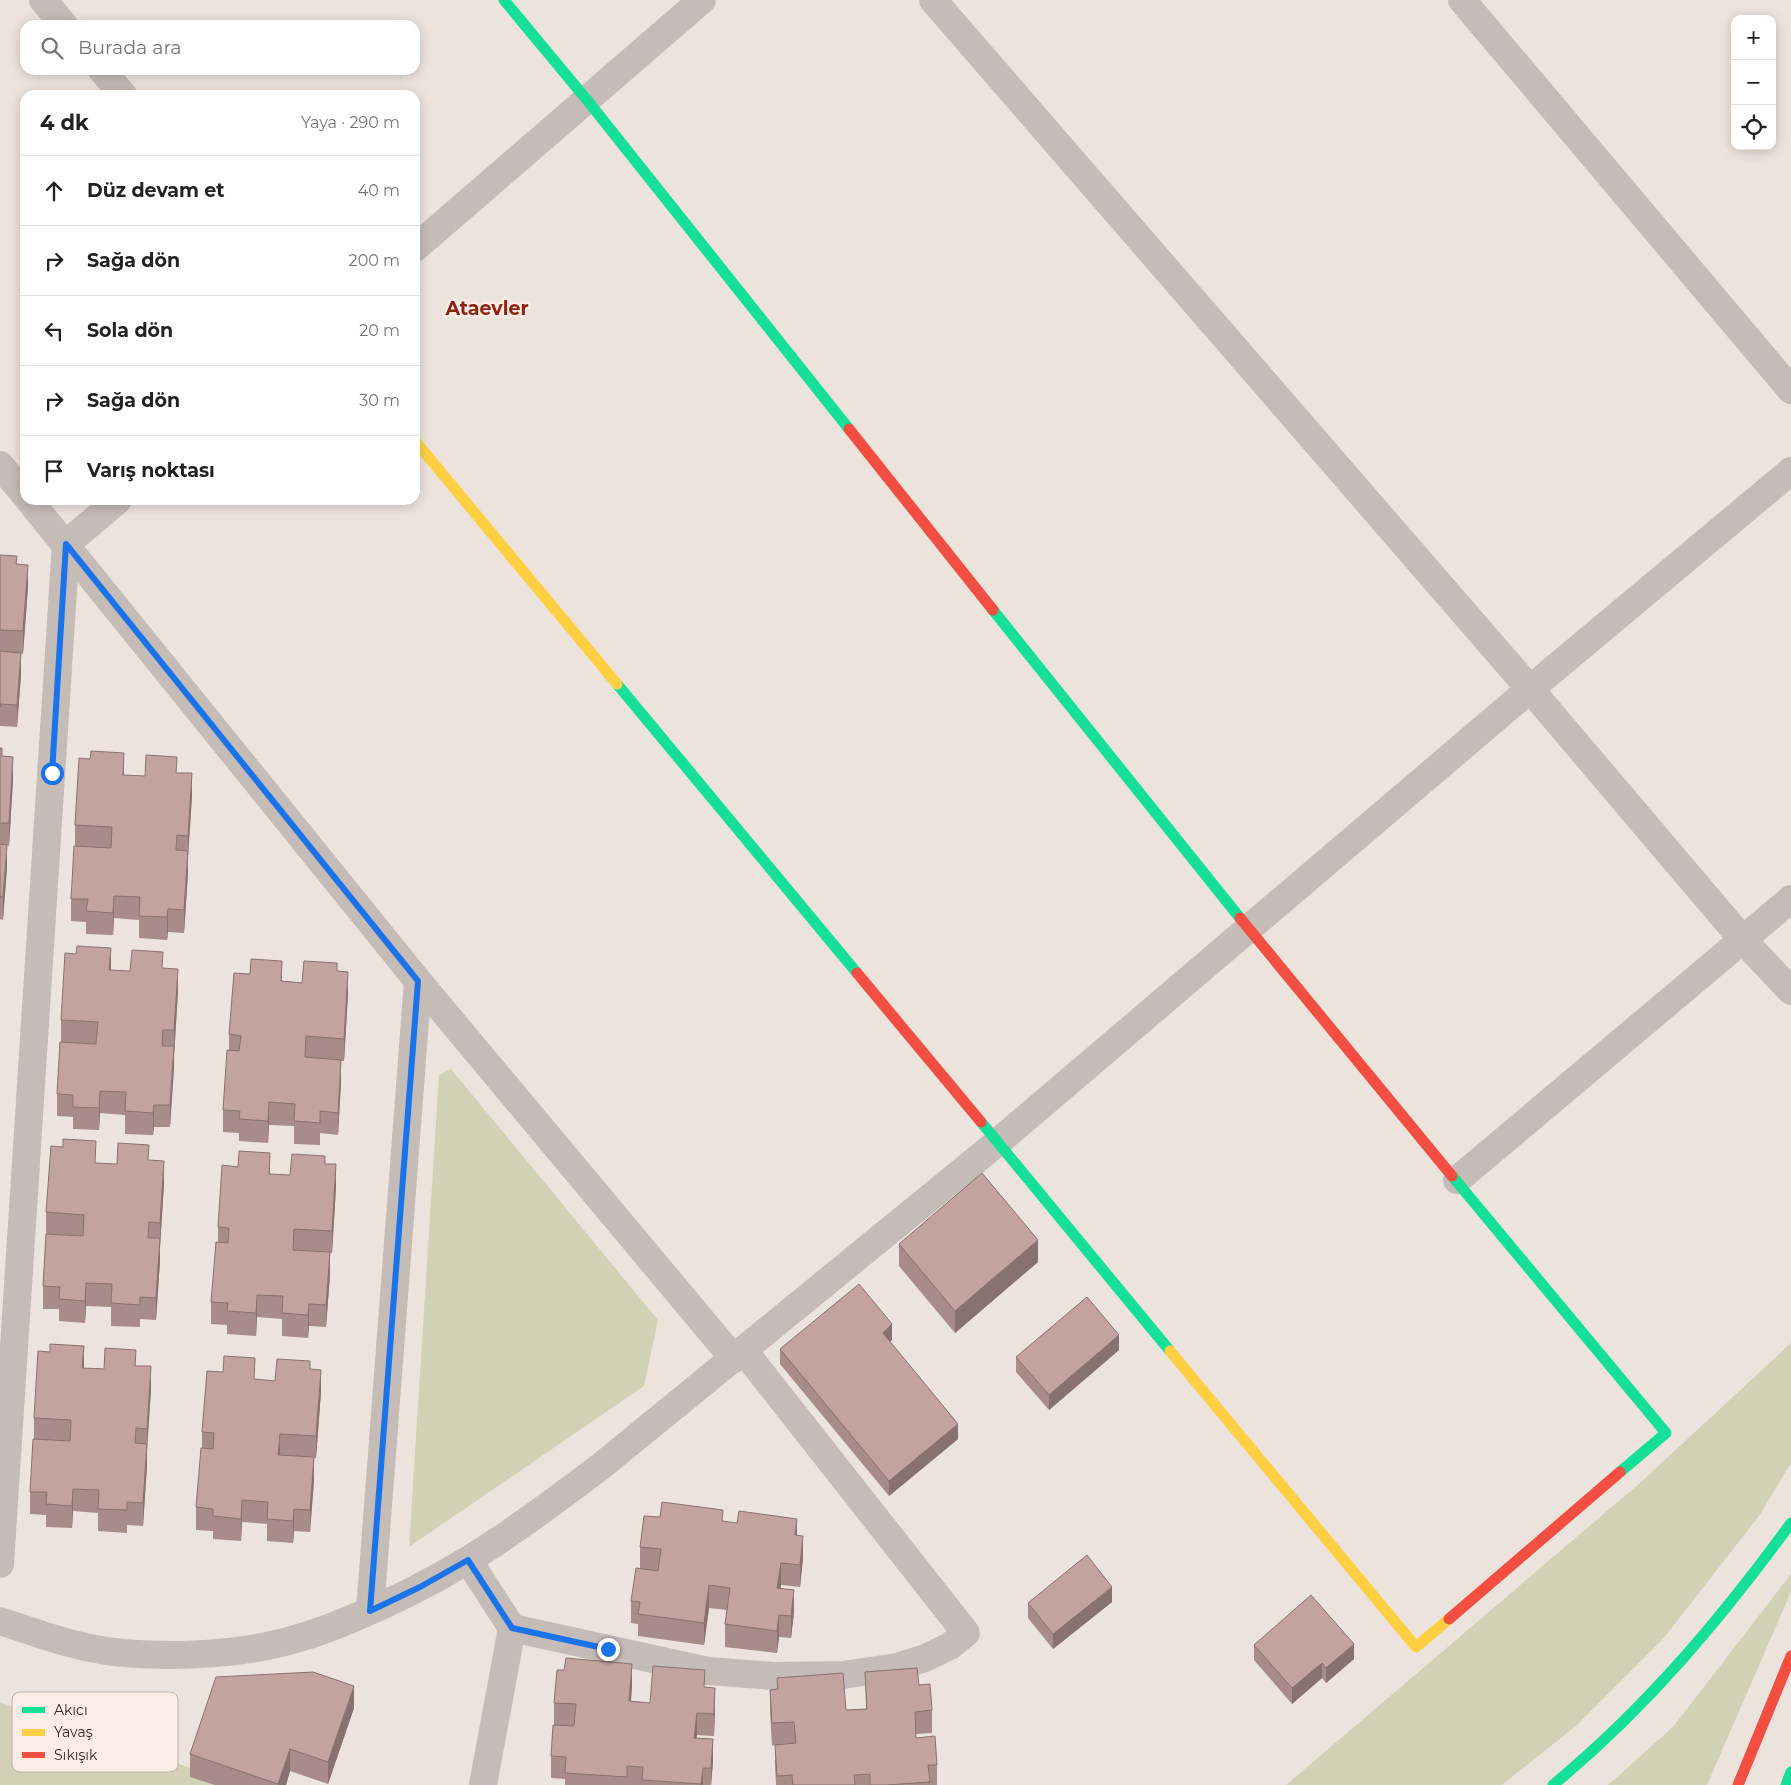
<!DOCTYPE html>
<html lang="tr">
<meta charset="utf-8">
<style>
:root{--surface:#fff;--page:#f6f6f6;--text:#222;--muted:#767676;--line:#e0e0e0}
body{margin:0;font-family:Montserrat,sans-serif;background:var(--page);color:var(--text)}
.controls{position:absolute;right:15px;top:15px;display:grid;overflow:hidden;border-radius:10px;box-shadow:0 2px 12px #0003}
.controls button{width:45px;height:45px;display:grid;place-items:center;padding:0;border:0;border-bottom:1px solid var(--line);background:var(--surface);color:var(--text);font:25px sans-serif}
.stop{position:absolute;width:15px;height:15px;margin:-11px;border:4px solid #1a73e8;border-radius:50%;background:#fff}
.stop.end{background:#1a73e8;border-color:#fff;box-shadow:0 1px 5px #0008}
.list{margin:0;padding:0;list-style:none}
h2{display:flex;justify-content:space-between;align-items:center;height:65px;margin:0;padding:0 20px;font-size:21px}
h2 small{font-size:16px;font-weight:400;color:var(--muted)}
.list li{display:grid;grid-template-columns:32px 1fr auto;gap:15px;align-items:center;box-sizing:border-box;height:70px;padding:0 20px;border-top:1px solid var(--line)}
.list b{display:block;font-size:19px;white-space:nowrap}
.list em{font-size:16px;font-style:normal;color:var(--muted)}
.icon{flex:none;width:28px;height:28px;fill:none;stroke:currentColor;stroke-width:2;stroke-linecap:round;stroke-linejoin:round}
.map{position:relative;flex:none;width:1791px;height:1785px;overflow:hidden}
.search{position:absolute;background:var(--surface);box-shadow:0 2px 12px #0003;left:20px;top:20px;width:400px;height:55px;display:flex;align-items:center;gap:12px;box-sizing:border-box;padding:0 18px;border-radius:15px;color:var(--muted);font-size:19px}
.panel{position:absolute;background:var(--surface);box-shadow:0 2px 12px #0003;left:20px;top:90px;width:400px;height:415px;border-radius:15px}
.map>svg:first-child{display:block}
.green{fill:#d2d1b6}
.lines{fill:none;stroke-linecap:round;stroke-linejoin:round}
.street{stroke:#c5bbb7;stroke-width:28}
.fast{stroke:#16e098;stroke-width:11}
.slow{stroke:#ffcf43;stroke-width:11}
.jam{stroke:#f24e42;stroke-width:11}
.wall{fill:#a88c87}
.shaded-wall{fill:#88726e}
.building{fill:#c3a39d;stroke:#88726e}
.route{stroke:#1a73e8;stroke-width:6}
.labels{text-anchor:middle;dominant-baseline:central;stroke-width:5;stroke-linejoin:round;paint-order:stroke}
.district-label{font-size:19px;font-weight:bold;fill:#8d2217;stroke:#fbede3}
.key{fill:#fbede3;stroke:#c0b2aa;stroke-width:1}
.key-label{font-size:14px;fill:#362825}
</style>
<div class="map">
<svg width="1791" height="1785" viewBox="0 0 1791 1785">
<rect width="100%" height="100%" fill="#ede3dd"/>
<path class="green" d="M 451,1069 L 658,1320 L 644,1386 L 409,1547 L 439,1075 Z
M 1791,1343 L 1791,1463 L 1759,1516 L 1663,1639 L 1577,1725 L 1502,1785 L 1286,1785 L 1641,1482 Z
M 1791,1574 L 1791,1592 L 1707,1785 L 1608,1785 L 1673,1727 Z
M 0,1702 L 23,1711 L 241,1785 L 0,1785 Z"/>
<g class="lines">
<path class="street" d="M 43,0 L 64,25
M 933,0 L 1530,689 L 1743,940 L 1791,991
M 1462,0 L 1791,390
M 102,70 L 123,95
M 415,248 L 702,0
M 0,465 L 25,495
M 29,500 L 418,981 L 734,1359
M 1457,1180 L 1791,899
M 468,1560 L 512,1628 L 708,1671 L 773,1676 L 843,1675 L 897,1667 L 925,1658 L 950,1646 L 966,1633 L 744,1351
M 0,1564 L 66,544 L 118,500
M 370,1611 L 418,981
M 0,1621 C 40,1634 81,1650 124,1653 C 168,1657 224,1655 267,1646 C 296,1640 323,1631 349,1620 C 390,1603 430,1583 468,1560 C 514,1532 557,1499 600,1467 L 998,1142 L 1530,689 L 1791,471
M 483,1785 L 512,1628"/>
<path class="fast" d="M 504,0 L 587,100 L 849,429
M 993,610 L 1240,918
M 617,684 L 857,973
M 981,1122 L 1170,1351
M 1452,1176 L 1666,1433 L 1620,1472
M 1553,1785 C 1646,1708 1720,1620 1791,1523
M 1786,1785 L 1791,1772"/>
<path class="slow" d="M 415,441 L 617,684
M 1170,1351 L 1416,1647 L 1449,1619"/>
<path class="jam" d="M 849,429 L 993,610
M 1240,918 L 1452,1176
M 857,973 L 981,1122
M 1449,1619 L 1620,1472
M 1738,1785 L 1791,1656"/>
</g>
<path class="wall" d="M 0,555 L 17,564 L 28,587 L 23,654 L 21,653 L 21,675 L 17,727 L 0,726 L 0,729 Z
M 0,748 L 2,756 L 13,779 L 9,846 L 7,845 L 7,867 L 3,920 L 0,919 Z
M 177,773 L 192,796 L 188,856 L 188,873 L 184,933 L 168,932 L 167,940 L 139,938 L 139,920 L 114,918 L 113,935 L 86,934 L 86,922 L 71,921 L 71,899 L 75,846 L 75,825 L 124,775 L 145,776 Z
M 163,968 L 178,991 L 170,1127 L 154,1127 L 153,1135 L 125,1134 L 125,1115 L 100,1113 L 99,1130 L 73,1129 L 73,1117 L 57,1116 L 57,1094 L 61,1042 L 61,1020 L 111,970 L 130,971 Z
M 337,971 L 348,994 L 344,1061 L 341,1061 L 341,1082 L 338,1135 L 320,1133 L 320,1145 L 294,1144 L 294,1126 L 269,1125 L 268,1143 L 239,1141 L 239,1133 L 223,1132 L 223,1110 L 229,1050 L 229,1034 L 250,974 L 282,981 L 302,983 Z
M 149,1160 L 164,1184 L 160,1246 L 160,1261 L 156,1320 L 140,1319 L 140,1327 L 111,1326 L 111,1307 L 86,1306 L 85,1323 L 59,1321 L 59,1309 L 43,1309 L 43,1286 L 46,1234 L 46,1212 L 96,1163 L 117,1164 Z
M 325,1164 L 336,1187 L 332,1253 L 330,1253 L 330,1275 L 326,1327 L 309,1326 L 308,1338 L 282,1336 L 282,1319 L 257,1317 L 256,1336 L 227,1334 L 227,1325 L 211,1324 L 211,1302 L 218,1243 L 218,1227 L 270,1174 L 290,1175 Z
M 899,1244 L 1038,1262 L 955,1333 L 899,1266 Z
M 892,1340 L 890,1341 L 958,1439 L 889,1496 L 780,1364 L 780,1349 Z
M 1119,1350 L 1049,1410 L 1016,1372 L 1016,1357 Z
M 136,1366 L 151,1389 L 147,1449 L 147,1466 L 143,1526 L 127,1525 L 127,1533 L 98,1531 L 98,1513 L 73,1511 L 72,1528 L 46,1527 L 46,1515 L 30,1514 L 30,1492 L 34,1439 L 34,1418 L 84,1368 L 104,1369 Z
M 310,1369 L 321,1392 L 316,1458 L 314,1458 L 314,1480 L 310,1532 L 294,1531 L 293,1543 L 267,1541 L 267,1524 L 242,1522 L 241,1541 L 213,1539 L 213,1531 L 196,1530 L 196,1507 L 202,1448 L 202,1432 L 255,1379 L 275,1381 Z
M 660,1517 L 723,1521 L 797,1535 L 803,1558 L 800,1587 L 781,1585 L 781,1588 L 794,1612 L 791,1638 L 779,1637 L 777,1653 L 725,1647 L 725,1624 L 727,1610 L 709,1608 L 704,1645 L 638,1636 L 638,1624 L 631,1623 L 631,1601 L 640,1569 L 640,1547 Z
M 1112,1602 L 1053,1649 L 1028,1618 L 1028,1603 Z
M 1254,1645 L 1354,1659 L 1326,1683 L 1322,1678 L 1292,1704 L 1254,1660 Z
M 865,1672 L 919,1685 L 932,1710 L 932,1733 L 916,1734 L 916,1738 L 937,1765 L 937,1785 L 776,1785 L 775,1767 L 775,1745 L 772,1746 L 770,1712 L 770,1690 L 777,1689 L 777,1678 L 846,1710 L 866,1709 Z
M 632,1686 L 631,1701 L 650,1703 L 705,1687 L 715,1710 L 714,1736 L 697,1735 L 696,1738 L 713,1762 L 711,1785 L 565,1785 L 565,1779 L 551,1778 L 551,1756 L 554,1725 L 554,1703 Z
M 354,1708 L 328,1784 L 290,1771 L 286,1785 L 215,1785 L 190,1777 L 190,1754 Z"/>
<path class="shaded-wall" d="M 28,565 L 28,587 L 23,654 L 23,631 Z
M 21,653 L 21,675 L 17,727 L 17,705 Z
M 124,753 L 124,775 L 123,775 Z
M 13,757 L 13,779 L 9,846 L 9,823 Z
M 192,773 L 192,796 L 188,856 L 188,873 L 184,933 L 184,910 L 188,852 L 188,836 Z
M 7,845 L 7,867 L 3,920 L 3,897 Z
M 114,896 L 114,918 L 113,935 L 113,913 Z
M 168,909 L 168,932 L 167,940 L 167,917 Z
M 111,948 L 111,970 L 109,970 Z
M 282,961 L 282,983 L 281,981 Z
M 178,969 L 178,991 L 174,1053 L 174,1030 Z
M 348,972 L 348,994 L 344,1061 L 344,1039 Z
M 174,1046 L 174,1069 L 170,1127 L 170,1105 Z
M 341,1060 L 341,1082 L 338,1135 L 338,1113 Z
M 100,1091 L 100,1113 L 99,1130 L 99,1108 Z
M 269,1102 L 269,1125 L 268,1143 L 268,1121 Z
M 154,1105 L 154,1127 L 153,1135 L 153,1113 Z
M 270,1153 L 270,1175 L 269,1174 Z
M 164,1161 L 164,1184 L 160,1246 L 160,1223 Z
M 336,1164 L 336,1187 L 332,1253 L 332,1231 Z
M 160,1238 L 160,1261 L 156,1320 L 156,1298 Z
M 1038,1240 L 1038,1262 L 955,1333 L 955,1311 Z
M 330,1252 L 330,1275 L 326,1327 L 326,1305 Z
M 86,1283 L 86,1306 L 85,1323 L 85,1301 Z
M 257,1295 L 257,1317 L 256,1336 L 256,1313 Z
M 309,1304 L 309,1326 L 308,1338 L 308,1315 Z
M 892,1324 L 892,1340 L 883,1348 L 883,1333 Z
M 1119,1335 L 1119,1350 L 1049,1410 L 1049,1395 Z
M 84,1346 L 84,1368 L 82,1368 Z
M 151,1366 L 151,1389 L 147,1449 L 147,1466 L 143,1526 L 143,1503 L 147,1445 L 147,1429 Z
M 321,1370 L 321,1392 L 316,1458 L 316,1436 Z
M 958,1424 L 958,1439 L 889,1496 L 889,1481 Z
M 280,1434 L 280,1456 L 278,1455 Z
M 314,1457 L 314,1480 L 310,1532 L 310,1510 Z
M 73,1489 L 73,1511 L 72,1528 L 72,1506 Z
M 242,1500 L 242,1522 L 241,1541 L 241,1519 Z
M 294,1509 L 294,1531 L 293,1543 L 293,1521 Z
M 797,1519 L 797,1541 L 795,1535 Z
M 803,1536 L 803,1558 L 800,1587 L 800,1565 Z
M 781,1563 L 781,1585 L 777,1610 L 777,1588 Z
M 709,1585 L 709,1608 L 704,1645 L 704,1623 Z
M 1112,1587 L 1112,1602 L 1053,1649 L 1053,1634 Z
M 794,1590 L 794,1612 L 791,1638 L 791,1616 Z
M 779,1615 L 779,1637 L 777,1653 L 777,1631 Z
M 1354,1644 L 1354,1659 L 1326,1683 L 1326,1668 Z
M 1322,1663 L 1322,1678 L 1292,1704 L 1292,1688 Z
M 632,1664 L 632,1686 L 629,1723 L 629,1701 Z
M 354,1686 L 354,1708 L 328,1784 L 328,1762 Z
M 715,1688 L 715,1710 L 714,1736 L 714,1714 Z
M 697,1713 L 697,1735 L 694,1761 L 694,1738 Z
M 713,1739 L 713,1762 L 711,1785 L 711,1768 Z
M 290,1749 L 290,1771 L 286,1785 L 278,1785 Z
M 703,1768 L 703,1785 L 701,1785 Z"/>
<path class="building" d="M 0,555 L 17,556 L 16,564 L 28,565 L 23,631 L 0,630 Z
M 0,651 L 21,653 L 17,705 L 0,704 L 0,707 Z
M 0,748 L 2,748 L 2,756 L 13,757 L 9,823 L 0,823 Z
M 91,751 L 124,753 L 123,775 L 145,776 L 146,755 L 177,757 L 176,773 L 192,773 L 188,836 L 177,835 L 176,850 L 188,851 L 184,910 L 168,909 L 167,917 L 139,916 L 140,897 L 114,896 L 113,913 L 86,911 L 88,899 L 71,899 L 74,846 L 111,848 L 112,827 L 75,825 L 79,758 L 90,759 Z
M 0,844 L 7,845 L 3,897 L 0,897 Z
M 77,946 L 111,948 L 109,970 L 130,971 L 132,950 L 163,952 L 162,968 L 178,969 L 174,1030 L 163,1030 L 162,1046 L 174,1046 L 170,1105 L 154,1105 L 153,1113 L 125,1111 L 126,1092 L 100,1091 L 99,1108 L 73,1107 L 73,1095 L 57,1094 L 60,1042 L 96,1044 L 98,1022 L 61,1020 L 65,953 L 76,954 Z
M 251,959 L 282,961 L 281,981 L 302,983 L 304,961 L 337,963 L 337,971 L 348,972 L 344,1039 L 306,1036 L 305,1057 L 341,1060 L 338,1113 L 320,1111 L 320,1123 L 294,1121 L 295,1104 L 269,1102 L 268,1121 L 239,1119 L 240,1111 L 223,1110 L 227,1050 L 239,1051 L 241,1036 L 229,1034 L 234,973 L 250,974 Z
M 63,1139 L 96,1141 L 95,1163 L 117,1164 L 118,1143 L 149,1145 L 148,1160 L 164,1161 L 160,1223 L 149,1222 L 148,1238 L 160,1238 L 156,1298 L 140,1297 L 140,1305 L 111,1303 L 112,1284 L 86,1283 L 85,1301 L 59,1299 L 60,1287 L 43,1286 L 46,1234 L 83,1236 L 84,1215 L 46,1212 L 51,1146 L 63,1147 Z
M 239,1151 L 270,1153 L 269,1174 L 290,1175 L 292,1154 L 325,1156 L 325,1164 L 336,1164 L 332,1231 L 294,1229 L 293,1250 L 330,1252 L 326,1305 L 309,1304 L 308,1315 L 282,1313 L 283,1296 L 257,1295 L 256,1313 L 227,1311 L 228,1303 L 211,1302 L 216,1242 L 228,1243 L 229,1228 L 218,1227 L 222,1165 L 238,1167 Z
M 982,1173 L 1038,1240 L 955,1311 L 899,1244 Z
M 859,1284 L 892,1324 L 883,1333 L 958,1424 L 889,1481 L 780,1349 Z
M 1087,1297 L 1119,1335 L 1049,1395 L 1016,1357 Z
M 50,1344 L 84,1346 L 82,1368 L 104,1369 L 105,1348 L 136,1350 L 135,1366 L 151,1366 L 147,1429 L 136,1428 L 135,1443 L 147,1444 L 143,1503 L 127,1502 L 127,1510 L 98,1509 L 99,1490 L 73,1489 L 72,1506 L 46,1504 L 47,1492 L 30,1492 L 33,1439 L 70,1441 L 71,1420 L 34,1418 L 38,1351 L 50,1352 Z
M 224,1356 L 255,1358 L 254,1379 L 275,1381 L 277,1359 L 310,1361 L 310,1369 L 321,1370 L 316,1436 L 280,1434 L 278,1455 L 314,1457 L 310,1510 L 294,1509 L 293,1521 L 267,1519 L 268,1502 L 242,1500 L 241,1519 L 213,1516 L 213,1509 L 196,1507 L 201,1448 L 213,1449 L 214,1433 L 202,1432 L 207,1371 L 223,1372 Z
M 662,1502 L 723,1510 L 722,1521 L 737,1523 L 739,1511 L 797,1519 L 795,1535 L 803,1536 L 800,1565 L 781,1563 L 777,1588 L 794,1590 L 791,1616 L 779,1615 L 777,1631 L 725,1624 L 730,1588 L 709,1585 L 704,1623 L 638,1614 L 640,1602 L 631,1601 L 636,1568 L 658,1571 L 661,1549 L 640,1547 L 644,1516 L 660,1517 Z
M 1087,1555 L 1112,1587 L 1053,1634 L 1028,1603 Z
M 1311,1595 L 1354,1644 L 1326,1668 L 1322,1663 L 1292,1688 L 1254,1645 Z
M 566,1658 L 632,1664 L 629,1701 L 650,1703 L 653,1666 L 705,1670 L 704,1687 L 715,1688 L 714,1714 L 697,1713 L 694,1738 L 713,1739 L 711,1768 L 703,1768 L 701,1784 L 642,1780 L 643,1767 L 627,1766 L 627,1777 L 565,1773 L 566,1757 L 551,1756 L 553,1725 L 574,1726 L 576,1704 L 554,1703 L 557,1670 L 564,1670 Z
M 917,1668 L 919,1685 L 930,1684 L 932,1710 L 915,1712 L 916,1738 L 935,1736 L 937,1765 L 928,1765 L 930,1782 L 886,1785 L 870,1785 L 870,1774 L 854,1775 L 855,1785 L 793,1785 L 792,1775 L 777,1776 L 775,1745 L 796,1743 L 794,1722 L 772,1723 L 770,1690 L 778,1689 L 777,1678 L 843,1673 L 846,1710 L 867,1709 L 865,1672 Z
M 313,1672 L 354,1686 L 328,1762 L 290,1749 L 278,1784 L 190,1754 L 216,1677 Z"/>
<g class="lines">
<path class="route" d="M 52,773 L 66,544 L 418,981 L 370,1611 L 420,1587 L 468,1560 L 512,1628 L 608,1649"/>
</g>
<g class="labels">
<g class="district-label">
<text x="487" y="308">Ataevler</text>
</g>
</g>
<rect x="12" y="1692" width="166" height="80" rx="8" class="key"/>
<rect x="22" y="1707" width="23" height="6" fill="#16e098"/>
<rect x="22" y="1729" width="23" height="7" fill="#ffcf43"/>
<rect x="22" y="1752" width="23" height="6" fill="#f24e42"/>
<g class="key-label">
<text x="54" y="1715">Akıcı</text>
<text x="54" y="1737">Yavaş</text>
<text x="54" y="1760">Sıkışık</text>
</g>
</svg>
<div class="controls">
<button>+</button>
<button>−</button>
<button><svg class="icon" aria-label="locate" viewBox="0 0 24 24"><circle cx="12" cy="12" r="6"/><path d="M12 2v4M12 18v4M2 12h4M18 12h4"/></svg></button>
</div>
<div class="stop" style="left:52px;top:773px"></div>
<div class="stop end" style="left:608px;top:1649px"></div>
<div class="search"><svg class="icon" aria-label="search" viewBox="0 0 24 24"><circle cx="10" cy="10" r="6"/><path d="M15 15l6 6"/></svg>Burada ara</div>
<section class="panel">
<h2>4 dk<small>Yaya · 290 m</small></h2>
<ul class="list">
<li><svg class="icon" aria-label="ahead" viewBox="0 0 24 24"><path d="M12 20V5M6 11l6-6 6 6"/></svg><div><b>Düz devam et</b></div><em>40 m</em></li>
<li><svg class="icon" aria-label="right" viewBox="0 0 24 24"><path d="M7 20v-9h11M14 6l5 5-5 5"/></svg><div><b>Sağa dön</b></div><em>200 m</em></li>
<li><svg class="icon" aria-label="left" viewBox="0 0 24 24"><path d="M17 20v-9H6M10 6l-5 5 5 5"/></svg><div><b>Sola dön</b></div><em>20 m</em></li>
<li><svg class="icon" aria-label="right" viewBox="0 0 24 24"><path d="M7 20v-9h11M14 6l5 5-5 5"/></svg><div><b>Sağa dön</b></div><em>30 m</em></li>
<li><svg class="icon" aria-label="arrive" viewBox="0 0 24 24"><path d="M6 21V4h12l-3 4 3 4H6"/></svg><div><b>Varış noktası</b></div></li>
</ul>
</section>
</div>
